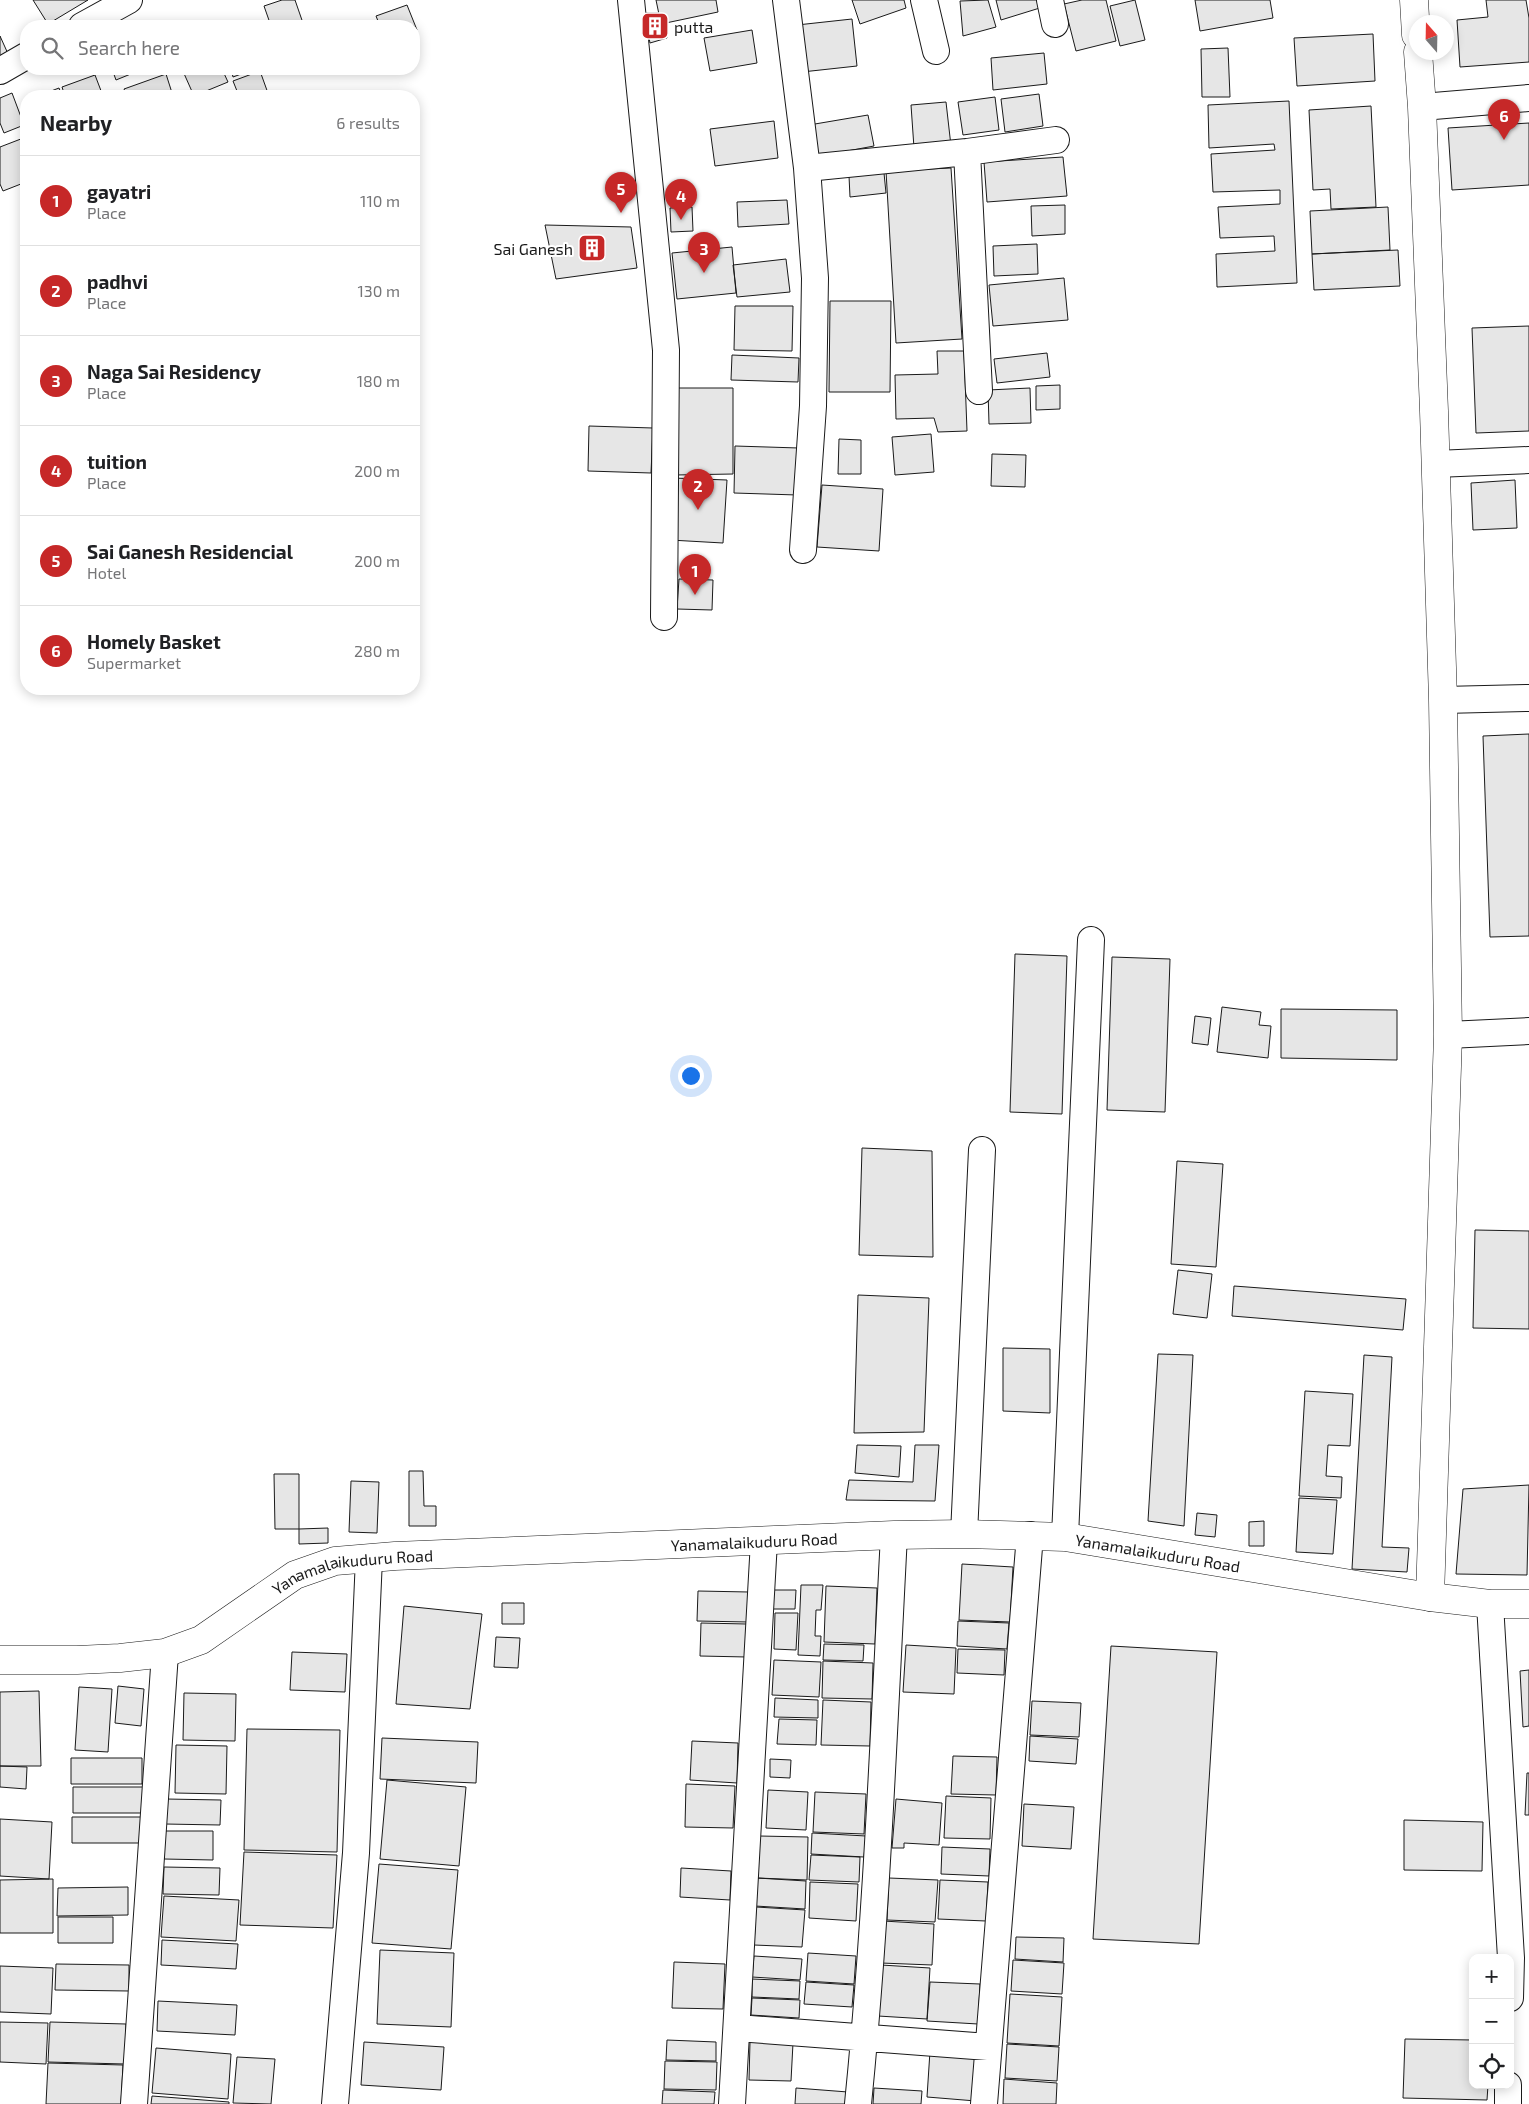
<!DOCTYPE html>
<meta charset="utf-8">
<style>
:root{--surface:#fff;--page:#f6f6f6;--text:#202124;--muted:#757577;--line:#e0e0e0;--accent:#c62828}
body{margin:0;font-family:"Exo 2",sans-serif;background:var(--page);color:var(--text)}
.controls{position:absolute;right:15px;bottom:15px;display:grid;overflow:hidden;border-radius:10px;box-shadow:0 2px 12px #0003}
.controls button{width:45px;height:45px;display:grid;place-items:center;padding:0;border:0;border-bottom:1px solid var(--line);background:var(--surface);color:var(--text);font:25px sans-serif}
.compass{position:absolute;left:1409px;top:15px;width:45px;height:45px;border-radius:50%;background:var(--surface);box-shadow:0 2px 12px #0003;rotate:340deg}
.you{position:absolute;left:690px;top:1075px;width:18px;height:18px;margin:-12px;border:4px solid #fff;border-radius:50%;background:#1a73e8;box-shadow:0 0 0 8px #1a73e833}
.badge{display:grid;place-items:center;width:32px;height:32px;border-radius:50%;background:var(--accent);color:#fff;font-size:16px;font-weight:700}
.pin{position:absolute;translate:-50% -41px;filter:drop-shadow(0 1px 2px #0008)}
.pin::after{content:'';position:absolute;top:26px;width:18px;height:15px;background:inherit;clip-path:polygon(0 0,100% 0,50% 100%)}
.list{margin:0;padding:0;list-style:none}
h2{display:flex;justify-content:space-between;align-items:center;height:65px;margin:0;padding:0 20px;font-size:21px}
h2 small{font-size:16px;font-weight:400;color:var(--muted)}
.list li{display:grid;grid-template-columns:32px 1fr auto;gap:15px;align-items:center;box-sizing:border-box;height:90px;padding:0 20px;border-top:1px solid var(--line)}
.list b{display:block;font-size:19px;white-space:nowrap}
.list p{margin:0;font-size:16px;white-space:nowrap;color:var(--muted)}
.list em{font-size:16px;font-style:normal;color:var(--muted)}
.icon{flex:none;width:28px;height:28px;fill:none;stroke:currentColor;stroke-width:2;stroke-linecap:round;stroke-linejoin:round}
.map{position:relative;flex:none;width:1529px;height:2104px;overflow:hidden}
.search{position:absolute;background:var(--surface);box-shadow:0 2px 12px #0003;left:20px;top:20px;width:400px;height:55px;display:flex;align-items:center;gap:12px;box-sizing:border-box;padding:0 18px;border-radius:20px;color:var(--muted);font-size:19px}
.panel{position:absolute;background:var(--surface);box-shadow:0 2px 12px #0003;left:20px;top:90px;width:400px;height:605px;border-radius:20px}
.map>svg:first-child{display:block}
.building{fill:#e6e6e6;stroke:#1a1a1a}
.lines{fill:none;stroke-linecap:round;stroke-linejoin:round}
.minor-casing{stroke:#1a1a1a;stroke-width:28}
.tertiary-casing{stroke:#1a1a1a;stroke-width:29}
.minor{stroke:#fff;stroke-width:26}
.tertiary{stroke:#fff;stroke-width:28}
.labels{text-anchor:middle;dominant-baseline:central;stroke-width:4;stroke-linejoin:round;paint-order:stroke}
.poi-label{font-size:16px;fill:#1a1a1a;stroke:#fff;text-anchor:start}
.street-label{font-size:16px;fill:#1a1a1a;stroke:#fff}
</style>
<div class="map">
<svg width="1529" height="2104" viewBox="0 0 1529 2104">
<rect width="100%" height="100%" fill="#fff"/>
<path class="building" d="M 33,0 L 88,0 L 48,24 Z
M 282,0 L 295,0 L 304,26 L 271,26 L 264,6 Z
M 656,0 L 716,0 L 718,12 L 661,24 Z
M 852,0 L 904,0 L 906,8 L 860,24 Z
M 988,0 L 996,27 L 963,36 L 960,1 Z
M 996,0 L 1041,0 L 1043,7 L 1001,20 Z
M 1082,0 L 1106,0 L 1116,41 L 1076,51 L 1064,4 Z
M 1135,0 L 1145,40 L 1120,46 L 1110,6 Z
M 1195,0 L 1270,0 L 1273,18 L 1200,31 Z
M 1486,0 L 1526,0 L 1529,18 L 1529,62 L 1460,67 L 1457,20 L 1488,17 Z
M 407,5 L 417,30 L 414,31 L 414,26 L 380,26 L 376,16 Z
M 644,13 L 659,13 L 667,38 L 650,43 Z
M 852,19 L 857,66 L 802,72 L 797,25 Z
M 752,30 L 757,63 L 710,71 L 704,38 Z
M 1373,34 L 1375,81 L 1297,86 L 1294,38 Z
M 0,36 L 9,56 L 0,60 Z
M 1228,48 L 1230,97 L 1202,97 L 1201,49 Z
M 1044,53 L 1047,84 L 993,90 L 991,58 Z
M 112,69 L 143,69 L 116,80 Z
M 182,69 L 222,69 L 228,82 L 194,96 Z
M 231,69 L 255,69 L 233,77 Z
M 260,71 L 269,96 L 239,96 L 233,81 Z
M 166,74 L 173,96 L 127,96 L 124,89 Z
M 95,75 L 103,96 L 65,96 L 62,87 Z
M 59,88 L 62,96 L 38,96 Z
M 12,93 L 24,125 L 4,133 L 0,123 L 0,98 Z
M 1039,94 L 1043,126 L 1005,132 L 1001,99 Z
M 995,97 L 999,130 L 963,135 L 958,102 Z
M 1289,101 L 1297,283 L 1217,287 L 1216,254 L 1275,251 L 1274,236 L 1220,238 L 1218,207 L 1280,204 L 1280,190 L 1213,192 L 1211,154 L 1275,150 L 1274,144 L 1209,148 L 1208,105 Z
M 946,102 L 951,146 L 914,148 L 911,105 Z
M 1371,106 L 1376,207 L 1331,209 L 1330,189 L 1313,190 L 1309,110 Z
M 868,115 L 874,146 L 815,157 L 809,125 Z
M 774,121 L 778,158 L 715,166 L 710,129 Z
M 1529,123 L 1529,185 L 1452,190 L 1448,128 Z
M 26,137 L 26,182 L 3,191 L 0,184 L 0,147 Z
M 1063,157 L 1067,196 L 987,202 L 984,162 Z
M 951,168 L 962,339 L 896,343 L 886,171 Z
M 884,173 L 886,193 L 850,197 L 849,176 Z
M 787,200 L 789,224 L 738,227 L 737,202 Z
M 1065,205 L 1065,234 L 1032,236 L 1031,206 Z
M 692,207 L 693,231 L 671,232 L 670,208 Z
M 1388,207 L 1390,250 L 1312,254 L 1310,211 Z
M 545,225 L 631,227 L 637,268 L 556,279 Z
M 1037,244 L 1038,274 L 994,276 L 993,246 Z
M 732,247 L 736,293 L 677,299 L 672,253 Z
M 1398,250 L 1400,286 L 1314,290 L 1312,254 Z
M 786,259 L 790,292 L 737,297 L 733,265 Z
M 1064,278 L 1068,320 L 993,326 L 989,285 Z
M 830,301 L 891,301 L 890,392 L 829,392 Z
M 735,306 L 793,306 L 792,351 L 734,350 Z
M 1529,326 L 1529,431 L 1476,433 L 1472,328 Z
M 937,351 L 964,351 L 967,431 L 938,432 L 934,418 L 896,419 L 895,375 L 938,374 Z
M 1047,353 L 1050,377 L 997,383 L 994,359 Z
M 732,355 L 799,358 L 798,382 L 731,380 Z
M 1060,385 L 1060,409 L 1036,410 L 1036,386 Z
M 674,388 L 733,388 L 733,474 L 675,475 Z
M 1030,388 L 1031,423 L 989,424 L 988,390 Z
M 589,426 L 653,428 L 651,473 L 588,471 Z
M 931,434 L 934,472 L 895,475 L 892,437 Z
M 839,439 L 861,440 L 861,474 L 838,474 Z
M 735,446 L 799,448 L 797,495 L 734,493 Z
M 992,454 L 1026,455 L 1025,487 L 991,486 Z
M 673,478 L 727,480 L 723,543 L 670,540 Z
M 1515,480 L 1517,528 L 1473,530 L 1471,483 Z
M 822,485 L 883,489 L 879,551 L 817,547 Z
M 679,579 L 713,580 L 712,610 L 677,609 Z
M 1529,734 L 1529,936 L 1490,937 L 1483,736 Z
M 1015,954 L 1067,956 L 1062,1114 L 1010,1112 Z
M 1112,957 L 1170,959 L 1165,1112 L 1107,1110 Z
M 1222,1007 L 1261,1012 L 1259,1025 L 1271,1026 L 1268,1058 L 1217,1052 Z
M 1281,1009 L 1397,1010 L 1397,1060 L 1281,1058 Z
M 1195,1016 L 1211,1018 L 1208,1045 L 1192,1043 Z
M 862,1148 L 932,1151 L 933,1257 L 859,1255 Z
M 1177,1161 L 1223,1164 L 1216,1267 L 1171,1264 Z
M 1475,1230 L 1529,1231 L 1529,1329 L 1473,1328 Z
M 1178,1270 L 1212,1274 L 1207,1318 L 1173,1314 Z
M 1234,1286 L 1406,1299 L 1403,1330 L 1232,1316 Z
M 858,1295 L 929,1298 L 924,1432 L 854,1433 Z
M 1003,1348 L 1050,1349 L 1050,1413 L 1003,1411 Z
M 1158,1354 L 1193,1355 L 1184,1526 L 1148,1521 Z
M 1364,1355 L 1392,1357 L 1382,1547 L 1409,1548 L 1407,1572 L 1352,1569 Z
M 1305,1391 L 1353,1394 L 1350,1446 L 1328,1445 L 1326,1476 L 1342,1477 L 1341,1498 L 1299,1496 Z
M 857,1445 L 901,1446 L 899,1477 L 855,1473 Z
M 915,1445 L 939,1445 L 935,1501 L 846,1500 L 849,1480 L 913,1482 Z
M 409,1471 L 423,1471 L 424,1506 L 436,1506 L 436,1526 L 409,1526 Z
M 274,1474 L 299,1474 L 299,1529 L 275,1529 Z
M 351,1481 L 379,1482 L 377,1533 L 349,1532 Z
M 1529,1485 L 1527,1575 L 1456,1574 L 1463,1489 Z
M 1299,1498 L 1337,1500 L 1333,1554 L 1296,1552 Z
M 1197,1513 L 1217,1515 L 1215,1537 L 1195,1535 Z
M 1264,1521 L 1264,1546 L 1249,1546 L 1249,1522 Z
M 328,1528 L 328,1543 L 299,1544 L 299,1529 Z
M 962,1564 L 1013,1567 L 1010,1622 L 959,1620 Z
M 801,1585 L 823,1585 L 821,1610 L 816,1610 L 815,1636 L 821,1636 L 820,1656 L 798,1655 Z
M 826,1586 L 877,1588 L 875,1644 L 824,1642 Z
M 769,1590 L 796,1590 L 795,1609 L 768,1609 Z
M 698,1591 L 749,1592 L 748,1622 L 697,1621 Z
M 502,1603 L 524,1603 L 524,1624 L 502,1624 Z
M 404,1606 L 482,1614 L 470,1709 L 396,1704 Z
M 775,1613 L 798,1613 L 796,1650 L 774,1649 Z
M 958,1621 L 1009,1623 L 1007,1649 L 957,1646 Z
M 701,1623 L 747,1624 L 747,1657 L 700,1656 Z
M 496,1637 L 520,1638 L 518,1668 L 494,1667 Z
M 824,1644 L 864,1645 L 863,1661 L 823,1660 Z
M 906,1645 L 956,1648 L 954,1694 L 903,1692 Z
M 1111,1646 L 1217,1652 L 1199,1944 L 1093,1939 Z
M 958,1649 L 1005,1650 L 1004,1675 L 957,1673 Z
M 292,1652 L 347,1654 L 345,1692 L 290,1690 Z
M 774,1660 L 821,1662 L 819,1697 L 772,1695 Z
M 823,1661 L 873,1663 L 872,1699 L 822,1698 Z
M 1529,1670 L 1529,1726 L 1523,1727 L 1520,1671 Z
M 118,1686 L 144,1689 L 141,1726 L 115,1723 Z
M 79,1687 L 112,1689 L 108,1752 L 75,1750 Z
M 39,1691 L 41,1766 L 0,1766 L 0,1692 Z
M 184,1693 L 236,1694 L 235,1741 L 183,1740 Z
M 775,1698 L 818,1700 L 818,1718 L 774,1717 Z
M 823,1700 L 871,1702 L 870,1746 L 821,1745 Z
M 1032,1701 L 1081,1703 L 1079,1737 L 1030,1735 Z
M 779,1719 L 817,1720 L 816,1745 L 777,1744 Z
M 247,1729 L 340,1730 L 337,1852 L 244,1850 Z
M 1030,1736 L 1078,1739 L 1076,1764 L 1029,1761 Z
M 382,1738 L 478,1742 L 476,1783 L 380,1779 Z
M 692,1741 L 738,1743 L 737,1783 L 690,1780 Z
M 176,1745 L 227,1746 L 226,1794 L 175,1793 Z
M 953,1756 L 997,1757 L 996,1795 L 951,1794 Z
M 71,1758 L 142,1758 L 142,1784 L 71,1784 Z
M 770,1759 L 791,1760 L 790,1778 L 770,1777 Z
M 0,1766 L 27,1767 L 26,1789 L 0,1787 Z
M 1527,1773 L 1529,1773 L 1529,1815 L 1525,1815 Z
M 387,1780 L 466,1787 L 459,1866 L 380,1859 Z
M 686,1784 L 735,1786 L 733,1828 L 685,1827 Z
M 73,1787 L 144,1787 L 144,1813 L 73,1813 Z
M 768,1790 L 808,1792 L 806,1830 L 766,1828 Z
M 815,1792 L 866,1794 L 864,1834 L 813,1832 Z
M 946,1796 L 991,1798 L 990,1839 L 944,1838 Z
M 166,1799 L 221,1800 L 220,1825 L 165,1824 Z
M 896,1799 L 942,1803 L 939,1845 L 904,1843 L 904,1848 L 892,1848 Z
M 1024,1804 L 1074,1807 L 1071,1849 L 1022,1846 Z
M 72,1817 L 143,1817 L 142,1843 L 72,1843 Z
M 0,1819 L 52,1822 L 49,1879 L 0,1876 Z
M 1404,1820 L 1483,1822 L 1482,1871 L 1404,1870 Z
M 165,1831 L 213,1831 L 213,1860 L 164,1859 Z
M 812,1833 L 866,1836 L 864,1857 L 811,1854 Z
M 759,1836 L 808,1837 L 807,1880 L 757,1878 Z
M 942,1847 L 990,1849 L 989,1876 L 941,1874 Z
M 244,1852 L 337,1855 L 333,1928 L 240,1925 Z
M 811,1855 L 860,1857 L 859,1882 L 809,1880 Z
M 379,1864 L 458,1870 L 451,1949 L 372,1943 Z
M 164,1867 L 220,1868 L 219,1895 L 163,1894 Z
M 681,1868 L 731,1871 L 730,1900 L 680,1897 Z
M 757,1878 L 806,1881 L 805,1909 L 755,1906 Z
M 889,1878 L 938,1880 L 935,1922 L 887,1920 Z
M 53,1879 L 53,1933 L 0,1933 L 0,1880 Z
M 940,1880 L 988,1882 L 986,1921 L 938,1919 Z
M 810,1882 L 858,1884 L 856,1921 L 809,1918 Z
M 128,1887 L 128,1915 L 57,1916 L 58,1888 Z
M 164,1896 L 239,1900 L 236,1941 L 161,1937 Z
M 756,1907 L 805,1910 L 802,1947 L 754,1945 Z
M 58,1917 L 113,1917 L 113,1943 L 58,1943 Z
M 883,1921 L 934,1924 L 932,1965 L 881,1963 Z
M 1016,1937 L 1064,1938 L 1063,1962 L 1015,1959 Z
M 162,1940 L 238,1944 L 236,1969 L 161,1965 Z
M 380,1950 L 454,1953 L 451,2027 L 377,2024 Z
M 808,1953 L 856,1956 L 854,1984 L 806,1981 Z
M 754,1956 L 802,1959 L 800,1980 L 752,1977 Z
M 1013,1960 L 1064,1963 L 1062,1994 L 1011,1991 Z
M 674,1962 L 725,1964 L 723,2009 L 672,2008 Z
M 56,1964 L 129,1965 L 129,1991 L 55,1990 Z
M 881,1965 L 930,1968 L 927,2019 L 878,2016 Z
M 0,1966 L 53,1968 L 51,2014 L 0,2012 Z
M 752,1979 L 800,1981 L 799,1999 L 752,1997 Z
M 806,1982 L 854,1985 L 852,2007 L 804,2004 Z
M 930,1982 L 980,1984 L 978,2024 L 927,2021 Z
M 1010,1994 L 1062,1997 L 1059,2046 L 1007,2043 Z
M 752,1998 L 800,2000 L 799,2018 L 751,2015 Z
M 158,2001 L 237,2005 L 235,2035 L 157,2031 Z
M 0,2022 L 48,2023 L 46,2064 L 0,2062 Z
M 50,2022 L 126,2024 L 125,2064 L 48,2062 Z
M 1405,2039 L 1473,2040 L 1473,2085 L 1488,2085 L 1487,2100 L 1403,2098 Z
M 667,2040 L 716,2042 L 716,2061 L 666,2060 Z
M 364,2042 L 444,2047 L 441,2090 L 361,2085 Z
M 750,2042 L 793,2043 L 791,2081 L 749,2080 Z
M 1007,2044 L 1059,2047 L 1057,2081 L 1005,2078 Z
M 156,2048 L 231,2054 L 228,2099 L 152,2093 Z
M 930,2051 L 979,2055 L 976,2101 L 927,2097 Z
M 237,2057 L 275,2059 L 271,2104 L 233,2103 Z
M 665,2061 L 717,2062 L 716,2090 L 664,2089 Z
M 48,2063 L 123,2065 L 121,2104 L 46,2104 Z
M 1004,2079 L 1057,2083 L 1056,2104 L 1003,2104 Z
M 796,2088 L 848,2092 L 847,2104 L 795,2104 Z
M 874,2088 L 922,2091 L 921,2104 L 873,2104 Z
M 663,2090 L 715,2092 L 714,2104 L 662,2104 Z
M 152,2096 L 229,2102 L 229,2104 L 151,2104 Z"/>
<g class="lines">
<defs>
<path id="minor" d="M 631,0 L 666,350 L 664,617
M 786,0 L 807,168 L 815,278 L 813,406 L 803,550
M 924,0 L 936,51
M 1050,0 L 1055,24
M 82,26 L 129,0
M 0,71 L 26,56
M 1422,107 L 1529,98
M 967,152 L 979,391
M 807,168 L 967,152 L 1056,140
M 1436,464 L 1529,460
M 1443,700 L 1529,698
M 1448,1035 L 1529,1031
M 964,1534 L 982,1150
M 1065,1537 L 1091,940
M 1490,1604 L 1511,1958 L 1510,1998
M 737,2028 L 988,2047
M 134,2104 L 165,1653
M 335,2104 L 356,1853 L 369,1558
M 732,2104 L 764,1541
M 858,2104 C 877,1915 884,1725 894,1535
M 984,2104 L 1030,1535
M 1508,2104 L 1508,2085"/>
<g id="tertiary">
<path d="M 1414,0 L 1416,35"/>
<path d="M 1418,52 L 1422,107 L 1434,411 L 1443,700 L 1448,1035 L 1430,1597"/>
<path id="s1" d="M 0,1660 L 77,1660 L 120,1658 L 165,1653 L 201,1640 L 295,1575 L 335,1561 L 395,1556 L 894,1535 L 964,1534 L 1065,1537 L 1430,1597 L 1490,1604 L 1529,1604"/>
</g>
</defs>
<use href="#minor" class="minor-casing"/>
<use href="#tertiary" class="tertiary-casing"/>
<use href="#minor" class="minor"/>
<use href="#tertiary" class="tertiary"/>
</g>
<defs>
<symbol id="building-square" viewBox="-11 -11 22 22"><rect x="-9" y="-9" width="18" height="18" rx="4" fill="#c62828" stroke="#fff"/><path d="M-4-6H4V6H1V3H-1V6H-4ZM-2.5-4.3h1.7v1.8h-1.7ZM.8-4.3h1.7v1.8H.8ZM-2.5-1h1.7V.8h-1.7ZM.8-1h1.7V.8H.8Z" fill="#fff"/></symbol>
</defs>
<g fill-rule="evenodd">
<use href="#building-square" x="639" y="10" width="32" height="32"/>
<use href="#building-square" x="576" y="232" width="32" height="32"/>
</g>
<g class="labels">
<g class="poi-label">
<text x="674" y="26">putta</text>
<text x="573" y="248" text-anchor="end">Sai Ganesh</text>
</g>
<g class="street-label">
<text stroke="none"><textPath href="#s1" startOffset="780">Yanamalaikuduru Road</textPath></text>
<text stroke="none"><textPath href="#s1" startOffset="1185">Yanamalaikuduru Road</textPath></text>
<text stroke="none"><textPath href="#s1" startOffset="375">Yanamalaikuduru Road</textPath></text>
</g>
</g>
</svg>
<div class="controls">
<button>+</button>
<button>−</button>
<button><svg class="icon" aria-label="locate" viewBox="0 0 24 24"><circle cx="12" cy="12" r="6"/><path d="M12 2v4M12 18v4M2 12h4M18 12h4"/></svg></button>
</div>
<svg class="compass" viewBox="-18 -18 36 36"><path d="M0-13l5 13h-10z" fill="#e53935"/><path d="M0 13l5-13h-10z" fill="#757577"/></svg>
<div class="you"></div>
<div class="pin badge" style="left:695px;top:595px">1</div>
<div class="pin badge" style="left:698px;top:510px">2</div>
<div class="pin badge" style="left:704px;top:273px">3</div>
<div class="pin badge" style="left:681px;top:220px">4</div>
<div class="pin badge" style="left:621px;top:213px">5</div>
<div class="pin badge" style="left:1504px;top:140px">6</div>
<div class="search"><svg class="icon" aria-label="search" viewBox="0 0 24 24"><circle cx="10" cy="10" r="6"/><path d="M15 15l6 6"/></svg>Search here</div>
<section class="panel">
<h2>Nearby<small>6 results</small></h2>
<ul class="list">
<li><span class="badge">1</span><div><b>gayatri</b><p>Place</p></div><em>110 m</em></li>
<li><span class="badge">2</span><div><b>padhvi</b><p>Place</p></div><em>130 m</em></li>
<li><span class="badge">3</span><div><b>Naga Sai Residency</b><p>Place</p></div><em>180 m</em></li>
<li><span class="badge">4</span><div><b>tuition</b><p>Place</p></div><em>200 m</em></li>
<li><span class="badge">5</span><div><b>Sai Ganesh Residencial</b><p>Hotel</p></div><em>200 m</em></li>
<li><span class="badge">6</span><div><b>Homely Basket</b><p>Supermarket</p></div><em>280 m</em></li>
</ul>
</section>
</div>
